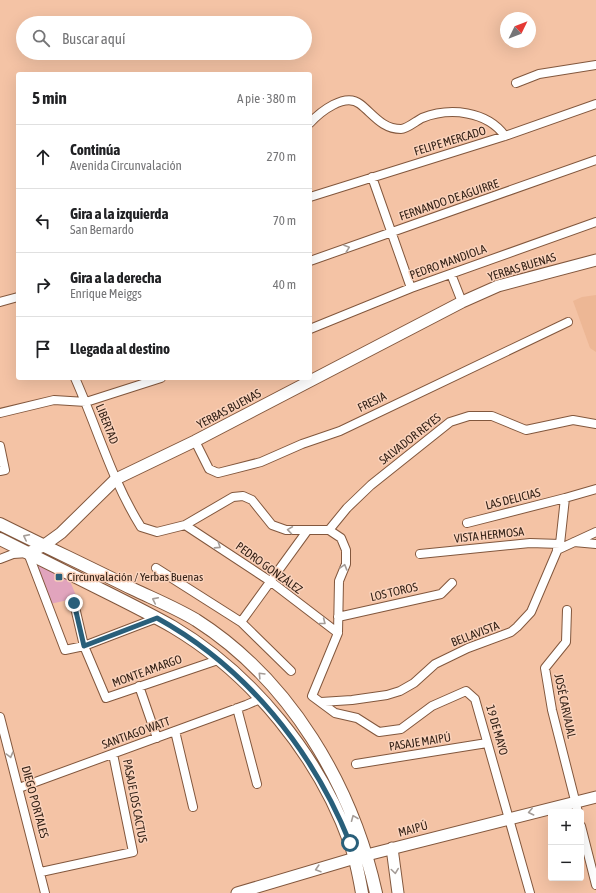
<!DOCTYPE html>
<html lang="es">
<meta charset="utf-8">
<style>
:root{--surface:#fff;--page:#f6f6f6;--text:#202124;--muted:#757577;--line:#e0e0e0}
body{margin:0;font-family:"Asap Condensed",sans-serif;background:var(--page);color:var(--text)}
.controls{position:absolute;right:12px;bottom:12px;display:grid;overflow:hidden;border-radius:4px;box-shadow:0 4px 16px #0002}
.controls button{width:36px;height:36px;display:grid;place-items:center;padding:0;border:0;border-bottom:1px solid var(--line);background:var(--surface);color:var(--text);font:20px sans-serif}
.compass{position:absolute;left:500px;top:12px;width:36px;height:36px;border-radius:50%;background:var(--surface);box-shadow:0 4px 16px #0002;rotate:47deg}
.stop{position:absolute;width:12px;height:12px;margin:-9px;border:3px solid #295f7a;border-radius:50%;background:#fff}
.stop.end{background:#295f7a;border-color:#fff;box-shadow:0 1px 4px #0008}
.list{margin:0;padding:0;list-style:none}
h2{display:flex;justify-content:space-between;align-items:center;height:52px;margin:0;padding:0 16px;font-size:17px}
h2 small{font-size:13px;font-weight:400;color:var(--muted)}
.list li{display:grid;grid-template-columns:26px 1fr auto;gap:12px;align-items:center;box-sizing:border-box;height:64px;padding:0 16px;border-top:1px solid var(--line)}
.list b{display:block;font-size:15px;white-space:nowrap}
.list p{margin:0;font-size:13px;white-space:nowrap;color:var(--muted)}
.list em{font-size:13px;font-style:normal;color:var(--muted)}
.icon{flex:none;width:22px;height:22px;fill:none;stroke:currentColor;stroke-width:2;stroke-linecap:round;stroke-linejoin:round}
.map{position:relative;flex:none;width:596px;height:893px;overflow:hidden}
.search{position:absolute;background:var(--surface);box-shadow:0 4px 16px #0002;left:16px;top:16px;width:296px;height:44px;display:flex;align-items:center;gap:10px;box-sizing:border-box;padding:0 14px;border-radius:22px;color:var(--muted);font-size:15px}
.panel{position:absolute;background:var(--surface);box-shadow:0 4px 16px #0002;left:16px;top:72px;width:296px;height:308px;border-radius:4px}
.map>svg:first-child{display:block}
.built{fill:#edb795}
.green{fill:#e1a4bd}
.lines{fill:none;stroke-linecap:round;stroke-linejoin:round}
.street-casing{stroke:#82573d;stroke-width:10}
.secondary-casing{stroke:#82573d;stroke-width:13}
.primary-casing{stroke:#82573d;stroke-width:14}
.street{stroke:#fff;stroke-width:8}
.secondary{stroke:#fff;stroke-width:11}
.primary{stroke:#fff;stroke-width:12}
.oneway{stroke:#a49c97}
.route{stroke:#295f7a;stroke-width:5}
.poi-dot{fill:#295f7a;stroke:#fad2bb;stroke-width:1.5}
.labels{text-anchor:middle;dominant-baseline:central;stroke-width:3;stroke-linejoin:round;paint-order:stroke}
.street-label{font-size:12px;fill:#342217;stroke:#fad2bb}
.poi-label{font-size:12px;fill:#342217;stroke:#fad2bb;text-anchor:start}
</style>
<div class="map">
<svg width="596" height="893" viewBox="0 0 596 893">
<rect width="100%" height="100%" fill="#f4c3a5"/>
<path class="built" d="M 596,295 L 596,352 L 590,348 L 573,301 L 582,297 Z"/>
<path class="green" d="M 41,563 L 68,576 L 77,598 L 50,604 L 36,568 Z"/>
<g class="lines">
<defs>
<path id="street" d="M 516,83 L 539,74 L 596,65
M 310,123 C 320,112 345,92 360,104 C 373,114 382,129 401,129 C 407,129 416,121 422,118 C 450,107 487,111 505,136
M 372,177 L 411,288
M 310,197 L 505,136 L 596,104
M 310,261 L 596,160
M 451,274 L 462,302
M 0,302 L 18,297
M 310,329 L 411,288 L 596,222
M 75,378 C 97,427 112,481 141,527 L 157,532 L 185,525 L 233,497 L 243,496 L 252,500 L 272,525 L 286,530 L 329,530 L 341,538 L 346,550 L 346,564 L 339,581 L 338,633 L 312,696 L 335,713 L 357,718 L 379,732 L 401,729 L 432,706 L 466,691 L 475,699 L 530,893
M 0,413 L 54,400 L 86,402 L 161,378
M 195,441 L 209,469 L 218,473 L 261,462 L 302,444 L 340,431 L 568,322
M 0,446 L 5,470 L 0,471
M 467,523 L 565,498
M 185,525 L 270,581 L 338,633
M 329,530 L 347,508 L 371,485 L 450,422 L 469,416 L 492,416 L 526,430 L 573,420 L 596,424
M 574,542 L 596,544
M 557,550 L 596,532
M 420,554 L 530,543 L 560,544
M 0,559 L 13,554 L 28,553 L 65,650 L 84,646 L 157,618
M 156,568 L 241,622 L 291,671
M 74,603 L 84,646 L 106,698 L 218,660
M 567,610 L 566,642 L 545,668 L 552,710 L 578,812
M 338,617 L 441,594 L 452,583
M 241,622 L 307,531
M 139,686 L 157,738
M 321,702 L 352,700 L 387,695 L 400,691 L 414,683 L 435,664 L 468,648 L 511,632 L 517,627 L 531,612 L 560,544 L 565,498 L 596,489
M 237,708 L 257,784
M 0,717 L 45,893
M 175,731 L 193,807
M 356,764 L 487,743
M 19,788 L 246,705 L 260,699
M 581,826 L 596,885
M 41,872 L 133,852 L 113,754"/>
<path id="secondary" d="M 28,553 L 43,546 L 61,533 L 116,479 L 195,441 L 462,302 L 498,286 L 596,260
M 392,848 L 398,893
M 237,893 L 355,858 L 596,797"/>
<path id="primary" d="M 0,524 C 44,546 89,567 133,589 C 154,599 176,608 196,620 C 290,680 352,785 376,893
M 0,539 C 36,557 72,575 108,593 C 130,604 152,615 173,627 C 252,674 319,756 350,843 C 356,859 359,876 362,893"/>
</defs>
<use href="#street" class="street-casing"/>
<use href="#secondary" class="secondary-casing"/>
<use href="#primary" class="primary-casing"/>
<use href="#street" class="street"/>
<use href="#secondary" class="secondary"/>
<use href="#primary" class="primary"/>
</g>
<defs><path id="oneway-chevron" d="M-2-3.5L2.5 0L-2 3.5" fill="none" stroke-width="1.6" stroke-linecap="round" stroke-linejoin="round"/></defs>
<g class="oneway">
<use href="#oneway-chevron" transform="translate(347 248) rotate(-19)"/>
<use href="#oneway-chevron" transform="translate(290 530) rotate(-172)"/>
<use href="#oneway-chevron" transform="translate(26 537) rotate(-153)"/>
<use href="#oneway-chevron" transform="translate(218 546) rotate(33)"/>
<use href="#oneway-chevron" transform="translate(344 567) rotate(-74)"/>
<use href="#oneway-chevron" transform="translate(155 600) rotate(-154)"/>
<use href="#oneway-chevron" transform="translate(323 622) rotate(38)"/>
<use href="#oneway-chevron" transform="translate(261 675) rotate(-134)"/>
<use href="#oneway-chevron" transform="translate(10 755) rotate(75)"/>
<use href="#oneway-chevron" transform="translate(531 812) rotate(167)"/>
<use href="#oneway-chevron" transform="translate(354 818) rotate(-112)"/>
<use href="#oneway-chevron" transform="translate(318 869) rotate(163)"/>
<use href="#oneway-chevron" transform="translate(395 871) rotate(82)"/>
</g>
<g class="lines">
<path class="route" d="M 74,603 L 84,646 L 157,618 C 246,667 312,749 350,843"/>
</g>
<rect class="poi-dot" x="55" y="573" width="8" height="8" rx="2"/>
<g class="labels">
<g class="street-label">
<text transform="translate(450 141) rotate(-17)">FELIPE MERCADO</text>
<text transform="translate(449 200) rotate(-19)">FERNANDO DE AGUIRRE</text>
<text transform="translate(448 262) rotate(-20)">PEDRO MANDIOLA</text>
<text transform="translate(522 267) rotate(-17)">YERBAS BUENAS</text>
<text transform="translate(372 402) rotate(-26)">FRESIA</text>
<text transform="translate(229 409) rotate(-28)">YERBAS BUENAS</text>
<text transform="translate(107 424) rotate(68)">LIBERTAD</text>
<text transform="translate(410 439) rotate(-38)">SALVADOR REYES</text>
<text transform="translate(513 499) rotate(-14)">LAS DELICIAS</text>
<text transform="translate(489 535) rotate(-6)">VISTA HERMOSA</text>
<text transform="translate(269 568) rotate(36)">PEDRO GONZÁLEZ</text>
<text transform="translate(394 592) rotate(-13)">LOS TOROS</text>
<text transform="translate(475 634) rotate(-21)">BELLAVISTA</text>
<text transform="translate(147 671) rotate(-20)">MONTE AMARGO</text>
<text transform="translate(565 706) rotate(78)">JOSÉ CARVAJAL</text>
<text transform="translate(497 730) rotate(74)">19 DE MAYO</text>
<text transform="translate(136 733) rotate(-20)">SANTIAGO WATT</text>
<text transform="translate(420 742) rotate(-9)">PASAJE MAIPÚ</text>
<text transform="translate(135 801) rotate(79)">PASAJE LOS CACTUS</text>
<text transform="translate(35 802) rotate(75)">DIEGO PORTALES</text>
<text transform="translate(413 829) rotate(-15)">MAIPÚ</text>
</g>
<g class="poi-label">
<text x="67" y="577">Circunvalación / Yerbas Buenas</text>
</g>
</g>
</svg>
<div class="controls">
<button>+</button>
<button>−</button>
</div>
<svg class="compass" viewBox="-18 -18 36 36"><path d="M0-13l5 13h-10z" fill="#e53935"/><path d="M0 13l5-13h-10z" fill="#757577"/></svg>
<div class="stop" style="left:350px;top:843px"></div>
<div class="stop end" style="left:74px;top:603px"></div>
<div class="search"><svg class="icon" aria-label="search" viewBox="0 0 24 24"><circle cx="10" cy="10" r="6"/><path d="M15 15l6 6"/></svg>Buscar aquí</div>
<section class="panel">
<h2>5 min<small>A pie · 380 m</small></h2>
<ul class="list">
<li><svg class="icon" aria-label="ahead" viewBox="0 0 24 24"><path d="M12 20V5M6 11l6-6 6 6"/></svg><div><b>Continúa</b><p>Avenida Circunvalación</p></div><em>270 m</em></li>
<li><svg class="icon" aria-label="left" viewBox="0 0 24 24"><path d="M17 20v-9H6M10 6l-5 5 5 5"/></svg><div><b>Gira a la izquierda</b><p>San Bernardo</p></div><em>70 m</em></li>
<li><svg class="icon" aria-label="right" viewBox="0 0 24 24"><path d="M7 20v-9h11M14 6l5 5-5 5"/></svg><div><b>Gira a la derecha</b><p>Enrique Meiggs</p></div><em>40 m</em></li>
<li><svg class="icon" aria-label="arrive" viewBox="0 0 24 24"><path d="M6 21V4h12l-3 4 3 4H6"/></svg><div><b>Llegada al destino</b></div></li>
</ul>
</section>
</div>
